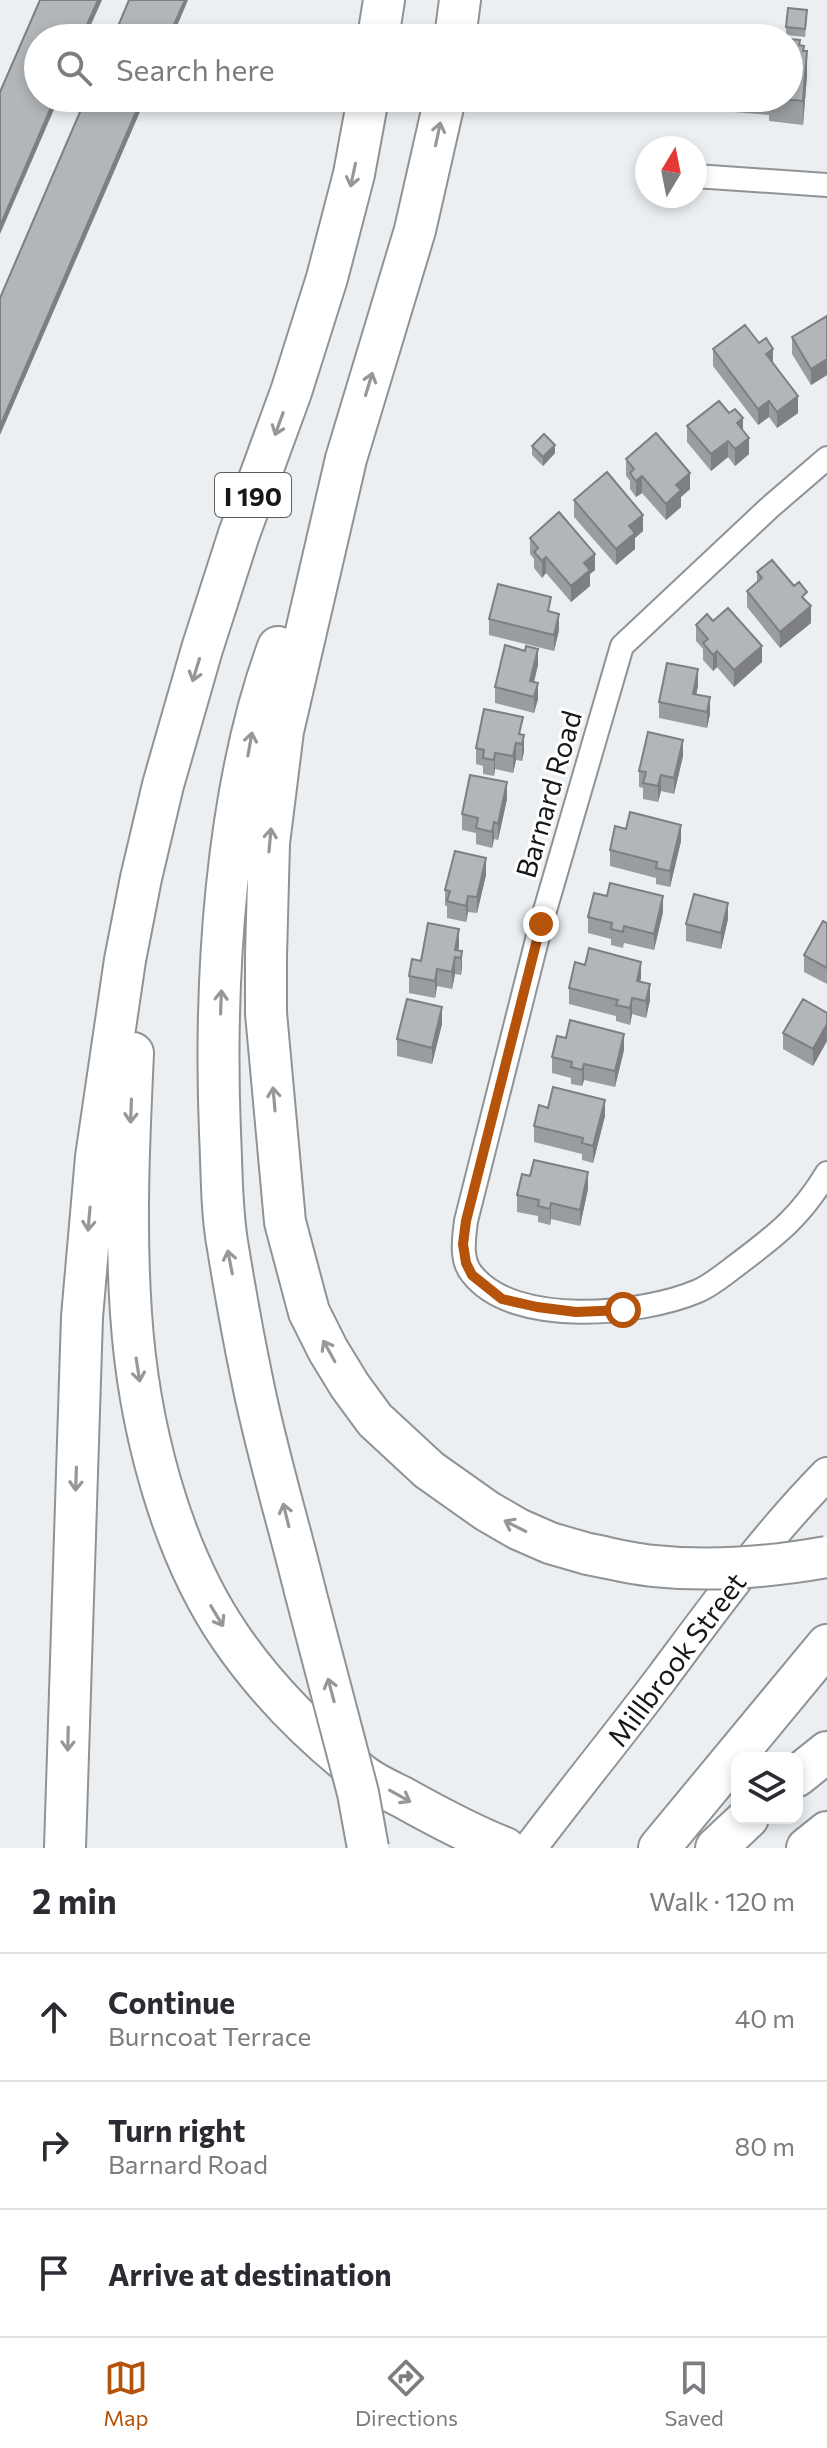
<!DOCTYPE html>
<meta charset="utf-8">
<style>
:root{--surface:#fff;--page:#f7f7f7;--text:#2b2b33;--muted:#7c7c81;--line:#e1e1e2;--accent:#b45309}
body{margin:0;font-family:Commissioner,sans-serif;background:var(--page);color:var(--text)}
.controls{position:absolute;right:24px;bottom:24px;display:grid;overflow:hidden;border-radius:16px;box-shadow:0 4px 12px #0003}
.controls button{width:72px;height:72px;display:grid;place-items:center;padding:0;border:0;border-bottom:2px solid var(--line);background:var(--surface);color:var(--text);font:40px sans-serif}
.compass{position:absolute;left:635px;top:136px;width:72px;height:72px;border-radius:50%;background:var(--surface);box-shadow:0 4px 12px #0003;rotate:10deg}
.stop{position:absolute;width:24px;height:24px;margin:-18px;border:6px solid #b45309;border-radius:50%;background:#fff}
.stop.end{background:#b45309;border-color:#fff;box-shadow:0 2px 8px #0008}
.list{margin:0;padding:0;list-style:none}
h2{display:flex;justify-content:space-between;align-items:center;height:104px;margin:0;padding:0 32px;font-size:34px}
h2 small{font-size:26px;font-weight:400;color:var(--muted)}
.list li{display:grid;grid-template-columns:52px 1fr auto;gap:24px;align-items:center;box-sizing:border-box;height:128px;padding:0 32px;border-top:2px solid var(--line)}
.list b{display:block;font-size:30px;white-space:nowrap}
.list p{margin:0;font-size:26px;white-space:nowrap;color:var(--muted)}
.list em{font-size:26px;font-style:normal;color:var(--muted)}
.icon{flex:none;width:44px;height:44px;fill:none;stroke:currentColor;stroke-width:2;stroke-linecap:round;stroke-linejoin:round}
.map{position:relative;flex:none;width:827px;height:1848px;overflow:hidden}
.search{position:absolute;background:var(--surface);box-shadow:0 4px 12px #0003;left:24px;right:24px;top:24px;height:88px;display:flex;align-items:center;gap:20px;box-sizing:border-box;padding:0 28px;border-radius:44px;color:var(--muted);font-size:30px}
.sheet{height:488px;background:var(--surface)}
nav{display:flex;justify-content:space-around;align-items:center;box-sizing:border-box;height:112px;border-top:2px solid var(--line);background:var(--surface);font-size:22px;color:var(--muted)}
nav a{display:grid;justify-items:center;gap:4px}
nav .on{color:var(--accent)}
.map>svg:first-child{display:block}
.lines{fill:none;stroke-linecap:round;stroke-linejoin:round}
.street-casing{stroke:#8f9396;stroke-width:26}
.secondary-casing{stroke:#8f9396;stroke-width:36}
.highway-casing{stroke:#8f9396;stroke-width:44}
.street{stroke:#fff;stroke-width:22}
.secondary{stroke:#fff;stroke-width:32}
.highway{stroke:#fff;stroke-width:40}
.highway-bridge-casing{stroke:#8f9396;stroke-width:44;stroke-linecap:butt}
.highway-bridge{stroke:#fff;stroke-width:40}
.wall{fill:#999d9f}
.shaded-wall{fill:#7d7f82}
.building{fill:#b2b6b9;stroke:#7d7f82;stroke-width:2}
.oneway{stroke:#969797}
.route{stroke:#b45309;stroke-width:10}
.labels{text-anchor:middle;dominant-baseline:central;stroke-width:6;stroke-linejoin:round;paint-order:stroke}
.shield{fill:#fff;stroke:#5c5d5d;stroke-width:2}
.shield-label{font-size:26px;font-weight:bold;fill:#161718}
.street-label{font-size:28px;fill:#161718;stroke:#fff}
</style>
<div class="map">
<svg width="827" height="1848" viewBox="0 0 827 1848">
<rect width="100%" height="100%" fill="#ebeff2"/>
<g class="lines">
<defs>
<path id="street" d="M 695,176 L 827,185
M 827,458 L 769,508 L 622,646 L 541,924 L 466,1221 C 464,1238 460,1260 472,1274 C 514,1328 642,1315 698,1291 C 712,1285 726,1273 738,1264 C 778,1234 801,1216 827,1173"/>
<path id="secondary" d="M 530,1848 C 573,1791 618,1736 661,1679 C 714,1608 765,1537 827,1474"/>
<path id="highway" d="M 378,38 L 384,0
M 455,38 L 460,0
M 445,98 L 415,230 L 346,459 L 283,731 L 269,843 L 266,956 L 266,1013 L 285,1222 L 309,1312 L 328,1350 L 350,1386 L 375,1420 L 429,1470 L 487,1511 L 518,1529 L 550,1543 L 588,1554
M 278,647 C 225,791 214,980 220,1133 C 222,1171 221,1210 228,1248 C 235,1291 243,1336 252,1379 C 266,1450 288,1521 305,1591
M 133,1053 C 129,1139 125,1226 131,1313 C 138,1421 169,1548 231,1638 C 266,1689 312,1735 360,1773 C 372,1783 388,1790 402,1797 C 436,1816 469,1834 505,1848
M 797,1776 L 827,1752
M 65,1848 L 82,1317 L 96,1157 L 125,960 L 141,878 L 163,785 L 202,649 L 239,534 L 291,392 L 327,278 L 354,174 L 368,98
M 659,1848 L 827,1645
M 716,1848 L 748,1818
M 807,1848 L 827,1832"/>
</defs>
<use href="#street" class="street-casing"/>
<use href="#secondary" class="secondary-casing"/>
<use href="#highway" class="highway-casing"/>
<use href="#street" class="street"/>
<use href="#secondary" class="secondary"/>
<use href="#highway" class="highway"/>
<defs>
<path id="highway-bridge" d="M 588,1554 C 610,1558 632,1564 654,1566 C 711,1572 771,1567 827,1557
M 305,1591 L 358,1793 L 368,1848"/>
</defs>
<use href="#highway-bridge" class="highway-bridge-casing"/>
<use href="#highway-bridge" class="highway-bridge"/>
</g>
<path class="wall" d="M 807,19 L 805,37 L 786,35 L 786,27 Z
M 800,45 L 804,51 L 807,75 L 803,125 L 769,121 L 769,115 L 733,112 L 733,98 L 789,98 Z
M 827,316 L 827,375 L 811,385 L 792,354 L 792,337 Z
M 713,349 L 773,363 L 798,413 L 777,428 L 769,417 L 758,425 L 713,366 Z
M 687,426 L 743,431 L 749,454 L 735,466 L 728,457 L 711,471 L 687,442 Z
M 532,446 L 555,453 L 543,466 L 532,455 Z
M 626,459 L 690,489 L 681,497 L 681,507 L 666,520 L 642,493 L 636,497 L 630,489 L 630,481 L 626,476 Z
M 574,500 L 643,531 L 635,538 L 635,549 L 616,565 L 574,517 Z
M 530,538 L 595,570 L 590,574 L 590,586 L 571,602 L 546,573 L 542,578 L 534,568 L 534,559 L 530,554 Z
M 757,572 L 794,586 L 807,602 L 811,623 L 780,648 L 747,607 L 747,591 L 757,583 Z
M 551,612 L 559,630 L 554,651 L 489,635 L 489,619 Z
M 713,621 L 762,662 L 734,687 L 717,667 L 713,671 L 703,660 L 703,649 L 696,641 L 696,625 Z
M 525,651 L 538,665 L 534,682 L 538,699 L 534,713 L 495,703 L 495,687 Z
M 698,686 L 696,694 L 710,714 L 707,728 L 659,718 L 659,702 Z
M 522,734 L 524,751 L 522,761 L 516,760 L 513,773 L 495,769 L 494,776 L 483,774 L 483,766 L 476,764 L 476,748 Z
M 683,756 L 674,794 L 661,791 L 658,802 L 643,799 L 643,788 L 639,787 L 639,771 Z
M 507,799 L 498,840 L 494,839 L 492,848 L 476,844 L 476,833 L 462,830 L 462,814 Z
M 626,829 L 681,841 L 670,887 L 656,884 L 656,878 L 610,866 L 610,850 Z
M 486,875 L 477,913 L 468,912 L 466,922 L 447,918 L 447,906 L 445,906 L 445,890 Z
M 663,912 L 654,950 L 624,943 L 623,948 L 611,945 L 611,939 L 588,933 L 588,917 Z
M 728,919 L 721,949 L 686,941 L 686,924 Z
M 827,923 L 827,984 L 804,972 L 804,955 Z
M 459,946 L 458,950 L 462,951 L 462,967 L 461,975 L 455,974 L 452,989 L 437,986 L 435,998 L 409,993 L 409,976 L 421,961 Z
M 641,978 L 640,982 L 650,1000 L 646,1018 L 632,1014 L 630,1025 L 616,1021 L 616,1016 L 569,1004 L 569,988 Z
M 827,1013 L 827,1041 L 813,1066 L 783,1049 L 783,1033 Z
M 442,1024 L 432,1064 L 397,1056 L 397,1039 Z
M 624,1050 L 615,1087 L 584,1080 L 582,1086 L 571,1084 L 571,1078 L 552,1073 L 552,1057 Z
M 548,1108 L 605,1116 L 593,1163 L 582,1160 L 582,1154 L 534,1142 L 534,1126 Z
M 588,1189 L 580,1226 L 551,1219 L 550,1225 L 538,1222 L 538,1216 L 517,1212 L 517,1195 Z"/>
<path class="shaded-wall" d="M 98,0 L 102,0 L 85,38 L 81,38 Z
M 185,0 L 188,0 L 172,38 L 168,38 Z
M 807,51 L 807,75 L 803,125 L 803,101 Z
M 55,98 L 59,98 L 0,234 L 0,226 Z
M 142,98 L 146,98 L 0,435 L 0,426 Z
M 773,349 L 773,365 L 766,354 Z
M 827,359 L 827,375 L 811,385 L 811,369 Z
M 798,396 L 798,413 L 777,428 L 777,412 Z
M 769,401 L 769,417 L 758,425 L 758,409 Z
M 743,418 L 743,435 L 737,423 Z
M 749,438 L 749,454 L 735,466 L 735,449 Z
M 728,441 L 728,457 L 711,471 L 711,454 Z
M 555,445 L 555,453 L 543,466 L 543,457 Z
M 690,473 L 690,489 L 681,497 L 681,507 L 666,520 L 666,504 L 676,485 Z
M 642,476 L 642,493 L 636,497 L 636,481 Z
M 643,515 L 643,531 L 635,538 L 635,549 L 616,565 L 616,549 L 629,526 Z
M 595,554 L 595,570 L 590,574 L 590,586 L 571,602 L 571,586 L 584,563 Z
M 546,557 L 546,573 L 542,578 L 542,561 Z
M 811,606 L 811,623 L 780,648 L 780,632 Z
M 559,614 L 559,630 L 554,651 L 554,635 Z
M 762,646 L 762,662 L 734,687 L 734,670 Z
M 538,649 L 538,665 L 530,697 L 530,681 Z
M 717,651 L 717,667 L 713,671 L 713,655 Z
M 698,669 L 698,686 L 693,710 L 693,694 Z
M 538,683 L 538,699 L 534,713 L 534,697 Z
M 710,697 L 710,714 L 707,728 L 707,712 Z
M 524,735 L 524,751 L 522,761 L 522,744 Z
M 683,740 L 683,756 L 674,794 L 674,778 Z
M 516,743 L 516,760 L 513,773 L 513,756 Z
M 495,753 L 495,769 L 494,776 L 494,760 Z
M 661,775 L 661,791 L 658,802 L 658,786 Z
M 507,782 L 507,799 L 498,840 L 498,824 Z
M 494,822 L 494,839 L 492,848 L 492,832 Z
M 681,825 L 681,841 L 670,887 L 670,871 Z
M 486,858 L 486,875 L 477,913 L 477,897 Z
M 468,896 L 468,912 L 466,922 L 466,906 Z
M 663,896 L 663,912 L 654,950 L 654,934 Z
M 728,903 L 728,919 L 721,949 L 721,933 Z
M 459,929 L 459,946 L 457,958 L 455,957 L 455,974 L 452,989 L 452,972 Z
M 462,951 L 462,967 L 461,975 L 461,958 Z
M 641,962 L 641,978 L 637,997 L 637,981 Z
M 437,969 L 437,986 L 435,998 L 435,981 Z
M 650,984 L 650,1000 L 646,1018 L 646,1001 Z
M 632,998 L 632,1014 L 630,1025 L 630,1008 Z
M 442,1007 L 442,1024 L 432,1064 L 432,1048 Z
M 827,1024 L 827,1041 L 813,1066 L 813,1049 Z
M 624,1034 L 624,1050 L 615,1087 L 615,1071 Z
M 584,1064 L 584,1080 L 582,1086 L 582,1070 Z
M 605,1100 L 605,1116 L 593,1163 L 593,1146 Z
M 588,1172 L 588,1189 L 580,1226 L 580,1210 Z
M 551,1203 L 551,1219 L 550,1225 L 550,1209 Z"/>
<path class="building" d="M 40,0 L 98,0 L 81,38 L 38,38 L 38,98 L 55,98 L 0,226 L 0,92 Z
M 129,0 L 185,0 L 168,38 L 113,38 Z
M 788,8 L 807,10 L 805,29 L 786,27 Z
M 755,36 L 778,38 L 754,38 Z
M 789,39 L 800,40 L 799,45 L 804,46 L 803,51 L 807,51 L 803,101 L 772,98 L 789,98 Z
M 86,98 L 142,98 L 0,426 L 0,298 Z
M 827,316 L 827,359 L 811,369 L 792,337 Z
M 745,325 L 759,343 L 766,338 L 773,349 L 766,354 L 798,396 L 777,412 L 769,401 L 758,409 L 713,349 Z
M 719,401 L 729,413 L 735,409 L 743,418 L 737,423 L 749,438 L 735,449 L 728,441 L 711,454 L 687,426 Z
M 656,433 L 690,473 L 676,485 L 681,490 L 666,504 L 642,476 L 636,481 L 630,473 L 634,469 L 626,459 Z
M 544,434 L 555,445 L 543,457 L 532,446 Z
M 607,472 L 643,515 L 629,526 L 635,533 L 616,549 L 574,500 Z
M 559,512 L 595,554 L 584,563 L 590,570 L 571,586 L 546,557 L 542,561 L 534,552 L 538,548 L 530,538 Z
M 772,560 L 794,586 L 799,582 L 807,592 L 802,597 L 811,606 L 780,632 L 747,591 L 762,578 L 757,572 Z
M 498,584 L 551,597 L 548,611 L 559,614 L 554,635 L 489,619 Z
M 728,608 L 762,646 L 734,670 L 717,651 L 713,655 L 703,643 L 708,639 L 696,625 L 707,614 L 713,621 Z
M 505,645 L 525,651 L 526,646 L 538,649 L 530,681 L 538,683 L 534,697 L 495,687 Z
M 667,663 L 698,669 L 693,694 L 710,697 L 707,712 L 659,702 Z
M 484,709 L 523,717 L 519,734 L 524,735 L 522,744 L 516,743 L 513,756 L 495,753 L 494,760 L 483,758 L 484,750 L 476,748 Z
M 648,732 L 683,740 L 674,778 L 661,775 L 658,786 L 643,783 L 646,772 L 639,771 Z
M 470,775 L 507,782 L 498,824 L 494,822 L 492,832 L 476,828 L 478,818 L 462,814 Z
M 630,812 L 681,825 L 670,871 L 656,868 L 657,862 L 610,850 L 615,826 L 626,829 Z
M 455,851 L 486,858 L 477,897 L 468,896 L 466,906 L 447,901 L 450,891 L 445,890 Z
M 610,883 L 663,896 L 654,934 L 624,926 L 623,932 L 611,929 L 612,923 L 588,917 L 594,893 L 607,896 Z
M 694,894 L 728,903 L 721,933 L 686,924 Z
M 823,921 L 827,923 L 827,968 L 804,955 Z
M 428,923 L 459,929 L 455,950 L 462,951 L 461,958 L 455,957 L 452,972 L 437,969 L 435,981 L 409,976 L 412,959 L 421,961 Z
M 589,948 L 641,962 L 637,981 L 650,984 L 646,1001 L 632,998 L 630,1008 L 616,1005 L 618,1000 L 569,988 L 575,962 L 585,965 Z
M 407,999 L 442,1007 L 432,1048 L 397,1039 Z
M 803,999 L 827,1013 L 827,1024 L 813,1049 L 783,1033 Z
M 570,1020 L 624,1034 L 615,1071 L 584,1064 L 582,1070 L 571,1067 L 572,1062 L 552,1057 L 557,1036 L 566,1038 Z
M 553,1087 L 605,1100 L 593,1146 L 582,1143 L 583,1138 L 534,1126 L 539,1105 L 548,1108 Z
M 534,1160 L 588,1172 L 580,1210 L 551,1203 L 550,1209 L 538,1206 L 539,1200 L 517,1195 L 522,1174 L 530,1176 Z"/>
<defs><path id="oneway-shaft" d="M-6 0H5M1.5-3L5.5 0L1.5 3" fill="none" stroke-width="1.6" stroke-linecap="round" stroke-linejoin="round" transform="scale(2)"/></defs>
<g class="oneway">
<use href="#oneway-shaft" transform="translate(438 134) rotate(-78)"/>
<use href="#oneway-shaft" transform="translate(353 175) rotate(102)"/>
<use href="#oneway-shaft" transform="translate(369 384) rotate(-73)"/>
<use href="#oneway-shaft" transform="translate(279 424) rotate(110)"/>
<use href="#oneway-shaft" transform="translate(196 670) rotate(107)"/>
<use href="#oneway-shaft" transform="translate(250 744) rotate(-80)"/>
<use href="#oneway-shaft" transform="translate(270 840) rotate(-85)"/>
<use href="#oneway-shaft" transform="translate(221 1002) rotate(-88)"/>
<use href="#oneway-shaft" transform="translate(274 1099) rotate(-95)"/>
<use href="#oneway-shaft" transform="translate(131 1111) rotate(92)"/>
<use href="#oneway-shaft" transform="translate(89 1219) rotate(95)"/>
<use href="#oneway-shaft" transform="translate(230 1262) rotate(-101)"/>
<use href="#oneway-shaft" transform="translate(329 1351) rotate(-119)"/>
<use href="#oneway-shaft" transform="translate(138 1370) rotate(81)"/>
<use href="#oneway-shaft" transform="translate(76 1479) rotate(92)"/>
<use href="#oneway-shaft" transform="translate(286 1515) rotate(-104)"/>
<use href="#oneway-shaft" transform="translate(515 1526) rotate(-153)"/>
<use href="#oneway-shaft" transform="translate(217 1616) rotate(59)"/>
<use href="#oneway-shaft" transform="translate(331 1690) rotate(-105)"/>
<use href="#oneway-shaft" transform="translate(68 1739) rotate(91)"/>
<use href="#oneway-shaft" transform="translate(400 1796) rotate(29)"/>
</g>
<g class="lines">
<path class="route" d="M 541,924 L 466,1221 L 463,1244 L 466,1263 L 472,1275 L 502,1299 L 537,1307 L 576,1312 L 623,1310"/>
</g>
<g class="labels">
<rect class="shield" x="215" y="473" width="76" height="44" rx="6"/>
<g class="shield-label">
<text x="253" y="495">I 190</text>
</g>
<g class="street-label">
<text transform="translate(548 794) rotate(-74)">Barnard Road</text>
<text transform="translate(676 1659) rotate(-53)">Millbrook Street</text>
</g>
</g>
</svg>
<div class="controls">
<button><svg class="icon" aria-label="layers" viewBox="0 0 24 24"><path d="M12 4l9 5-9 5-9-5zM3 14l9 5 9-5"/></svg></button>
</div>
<svg class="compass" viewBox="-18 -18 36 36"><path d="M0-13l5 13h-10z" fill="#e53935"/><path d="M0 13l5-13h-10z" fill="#7c7c81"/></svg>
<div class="stop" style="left:623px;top:1310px"></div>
<div class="stop end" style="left:541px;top:924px"></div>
<div class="search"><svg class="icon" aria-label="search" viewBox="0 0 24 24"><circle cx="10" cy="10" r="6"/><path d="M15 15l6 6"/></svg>Search here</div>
</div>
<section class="sheet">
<h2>2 min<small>Walk · 120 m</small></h2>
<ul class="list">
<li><svg class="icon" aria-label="ahead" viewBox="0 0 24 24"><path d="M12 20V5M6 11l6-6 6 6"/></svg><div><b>Continue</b><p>Burncoat Terrace</p></div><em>40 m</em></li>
<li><svg class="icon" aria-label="right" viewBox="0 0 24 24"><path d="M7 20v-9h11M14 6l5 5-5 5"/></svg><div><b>Turn right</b><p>Barnard Road</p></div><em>80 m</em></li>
<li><svg class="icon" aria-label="arrive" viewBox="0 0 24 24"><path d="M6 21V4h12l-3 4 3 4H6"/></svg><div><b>Arrive at destination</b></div></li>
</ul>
</section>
<nav>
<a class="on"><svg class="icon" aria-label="map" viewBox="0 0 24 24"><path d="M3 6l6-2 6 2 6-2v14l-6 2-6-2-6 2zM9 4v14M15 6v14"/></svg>Map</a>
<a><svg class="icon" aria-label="directions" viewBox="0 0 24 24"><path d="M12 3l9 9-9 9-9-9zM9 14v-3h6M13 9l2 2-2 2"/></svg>Directions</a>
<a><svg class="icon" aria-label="saved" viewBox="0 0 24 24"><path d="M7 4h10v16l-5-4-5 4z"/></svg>Saved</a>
</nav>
